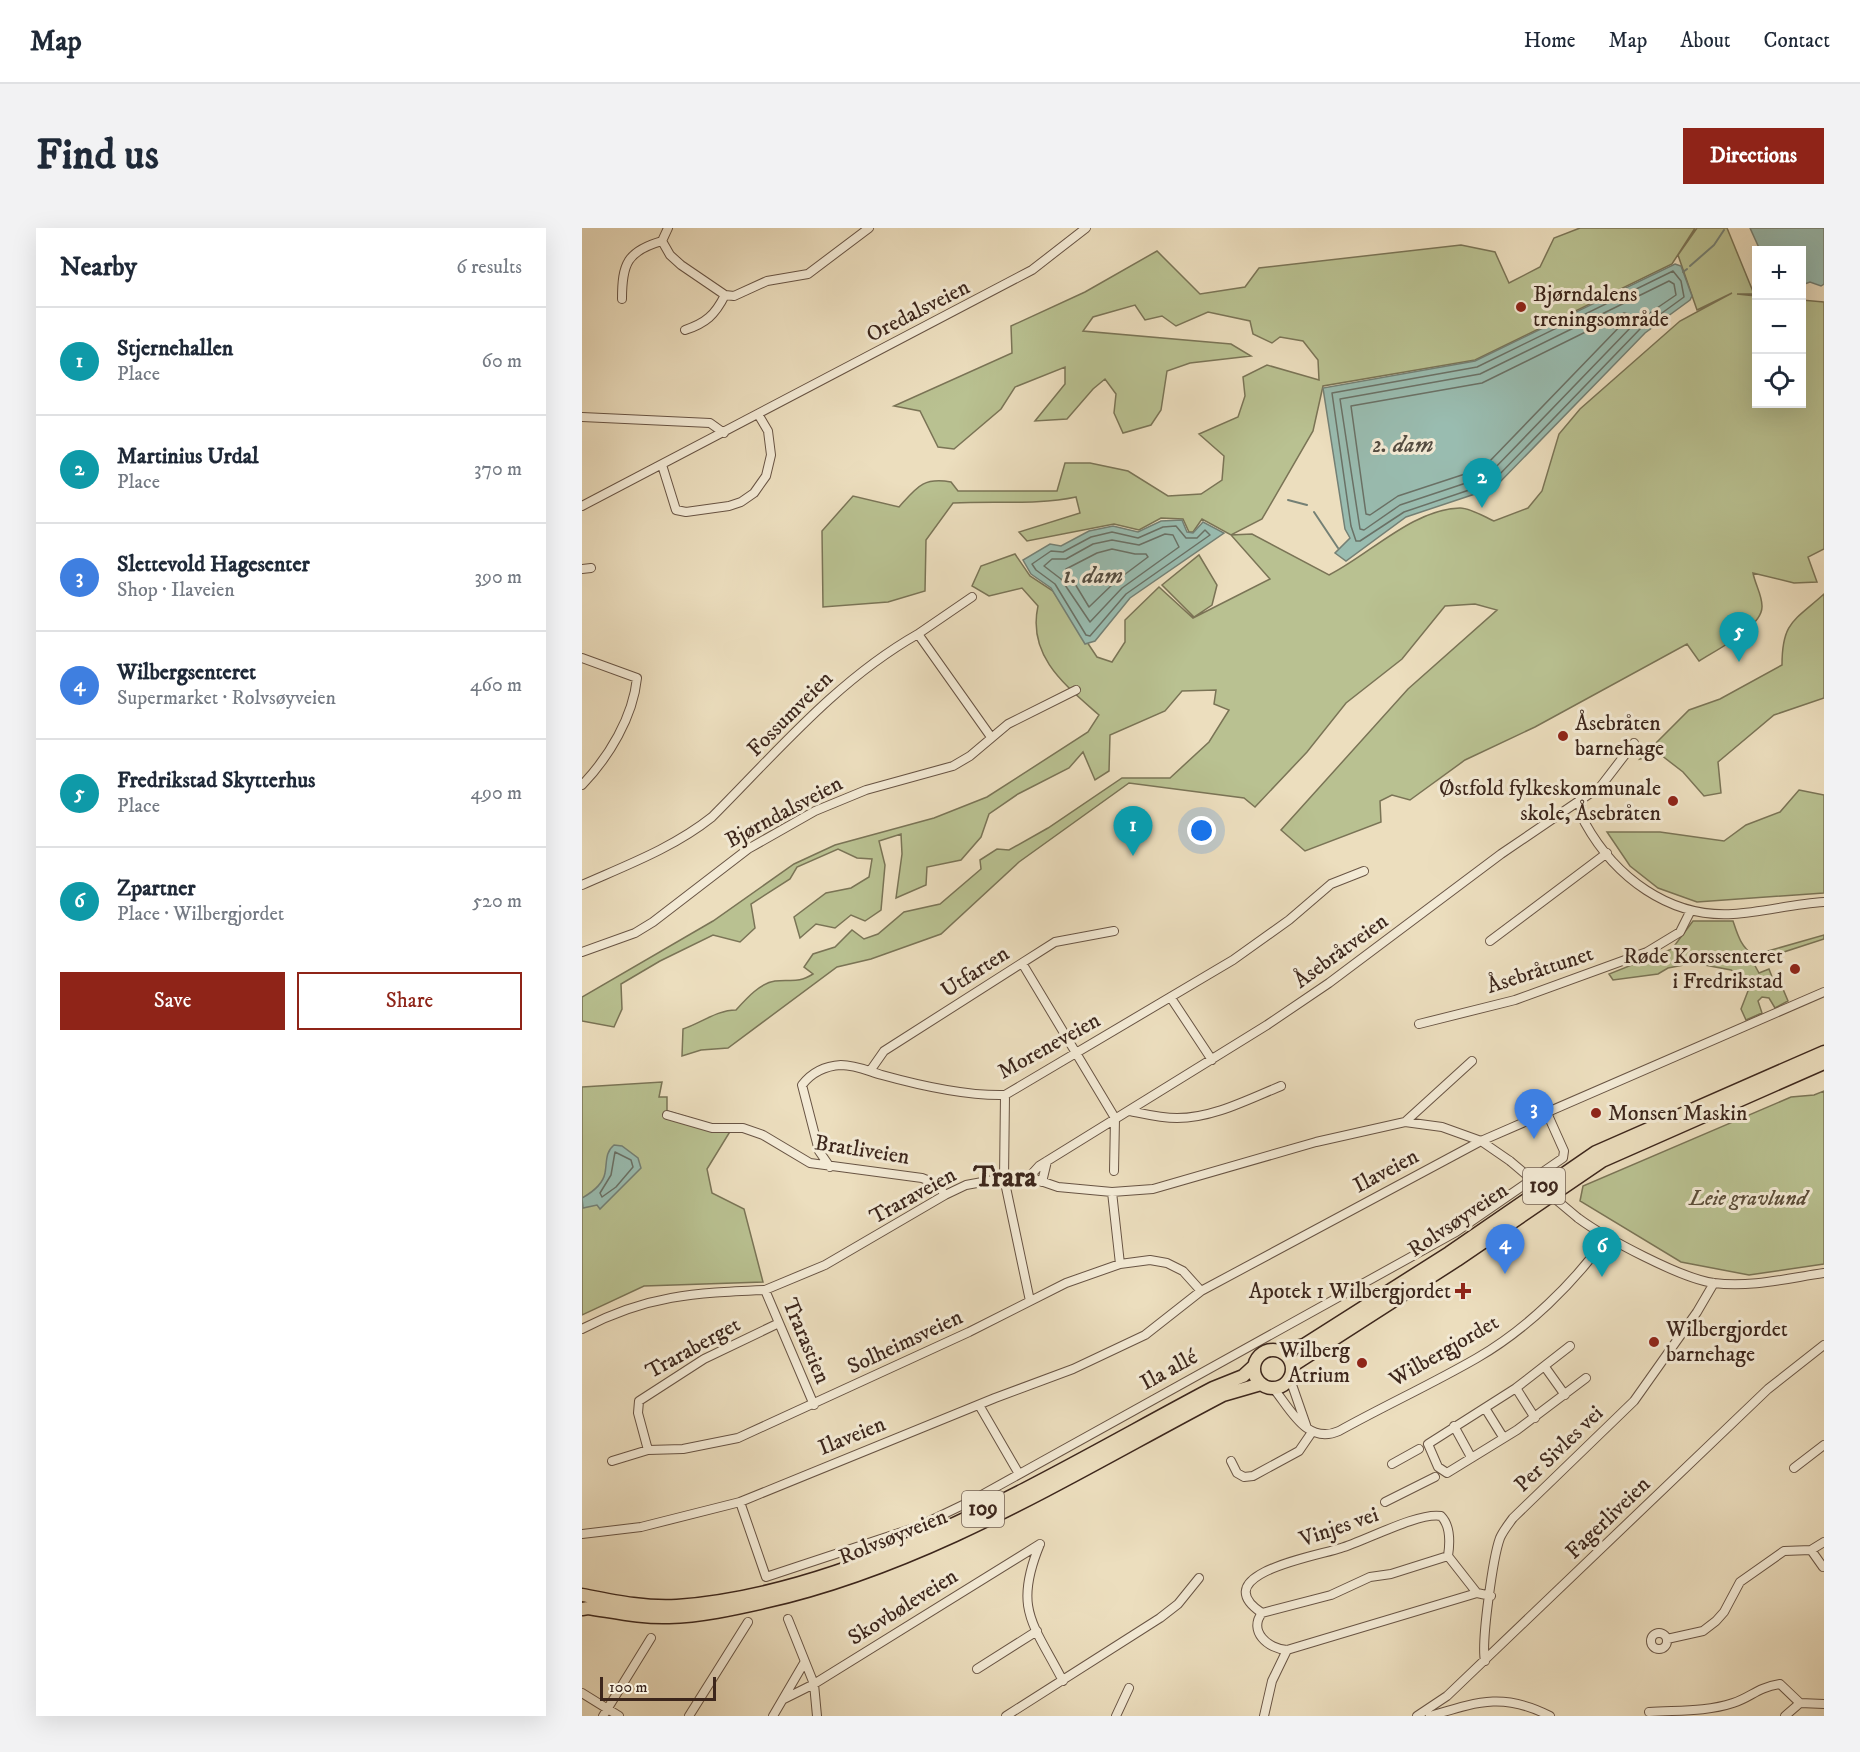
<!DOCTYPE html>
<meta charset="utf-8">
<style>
:root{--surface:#fff;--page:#f2f2f3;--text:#1f2937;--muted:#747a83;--line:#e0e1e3;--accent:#8f2418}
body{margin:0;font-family:"IM FELL DW Pica",serif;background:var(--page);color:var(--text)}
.controls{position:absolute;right:18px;top:18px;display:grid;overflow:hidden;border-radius:0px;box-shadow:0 6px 24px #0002}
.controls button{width:54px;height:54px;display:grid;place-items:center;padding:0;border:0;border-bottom:2px solid var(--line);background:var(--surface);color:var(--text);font:30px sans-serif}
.scale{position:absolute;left:18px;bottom:15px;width:116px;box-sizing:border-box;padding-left:6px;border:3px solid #3c261c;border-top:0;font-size:16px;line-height:21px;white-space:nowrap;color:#3c261c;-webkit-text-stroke:4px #f3ead5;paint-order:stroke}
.you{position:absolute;left:620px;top:603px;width:21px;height:21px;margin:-15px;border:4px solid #fff;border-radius:50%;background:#1a73e8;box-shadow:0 0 0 9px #1a73e833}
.badge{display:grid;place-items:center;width:39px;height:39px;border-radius:50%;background:var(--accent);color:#fff;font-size:20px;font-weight:700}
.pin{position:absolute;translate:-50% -50px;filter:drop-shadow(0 2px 3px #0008)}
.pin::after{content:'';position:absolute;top:32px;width:21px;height:18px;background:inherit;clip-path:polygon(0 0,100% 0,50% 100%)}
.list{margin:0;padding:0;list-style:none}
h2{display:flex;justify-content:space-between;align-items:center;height:78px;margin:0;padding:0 24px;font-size:26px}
h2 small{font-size:20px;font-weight:400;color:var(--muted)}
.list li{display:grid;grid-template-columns:39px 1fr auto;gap:18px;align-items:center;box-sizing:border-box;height:108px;padding:0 24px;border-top:2px solid var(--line)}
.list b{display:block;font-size:22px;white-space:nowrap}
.list p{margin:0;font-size:20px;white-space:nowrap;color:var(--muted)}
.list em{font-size:20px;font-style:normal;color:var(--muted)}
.actions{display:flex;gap:12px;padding:18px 24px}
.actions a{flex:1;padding:14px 0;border:2px solid var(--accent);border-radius:0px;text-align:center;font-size:21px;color:var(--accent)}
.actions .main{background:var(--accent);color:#fff}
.icon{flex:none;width:33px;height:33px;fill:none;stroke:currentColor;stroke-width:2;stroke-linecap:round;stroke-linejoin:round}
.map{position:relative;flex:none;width:1242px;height:1488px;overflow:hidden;border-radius:0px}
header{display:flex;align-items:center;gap:36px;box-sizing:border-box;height:84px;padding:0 30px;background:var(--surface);border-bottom:2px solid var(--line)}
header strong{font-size:28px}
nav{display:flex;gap:33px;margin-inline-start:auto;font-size:21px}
.intro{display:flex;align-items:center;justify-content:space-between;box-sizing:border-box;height:144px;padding:0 36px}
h1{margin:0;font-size:42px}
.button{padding:15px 27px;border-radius:0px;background:var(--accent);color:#fff;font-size:21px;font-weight:700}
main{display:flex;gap:36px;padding:0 36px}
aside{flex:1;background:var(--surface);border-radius:0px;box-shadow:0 6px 24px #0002}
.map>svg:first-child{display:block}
.green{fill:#b9c191;stroke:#7a7456;stroke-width:1.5}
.water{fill:#99bcb0;stroke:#748075;stroke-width:1.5}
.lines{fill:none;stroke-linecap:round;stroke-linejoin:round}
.shore{stroke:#6a7166;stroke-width:1.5}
.stream{stroke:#748075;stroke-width:2}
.street-casing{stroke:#685444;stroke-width:10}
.primary-casing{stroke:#3c261c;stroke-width:15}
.street{stroke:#f3ead5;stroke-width:8}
.primary{stroke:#ecdebe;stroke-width:12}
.street-bridge-casing{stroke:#685444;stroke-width:10;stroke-linecap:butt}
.street-bridge{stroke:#f3ead5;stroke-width:8}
.poi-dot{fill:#8f2418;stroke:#f3ead5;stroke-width:2}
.labels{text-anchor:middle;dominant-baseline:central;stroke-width:6;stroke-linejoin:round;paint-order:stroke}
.shield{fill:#f3ead5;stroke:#736154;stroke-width:1.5}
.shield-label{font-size:21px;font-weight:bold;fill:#3c261c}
.poi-label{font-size:22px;fill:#3c261c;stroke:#f3ead5;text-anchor:start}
.street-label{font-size:22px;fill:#3c261c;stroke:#f3ead5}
.park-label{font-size:22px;font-style:italic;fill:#5b4d39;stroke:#f3ead5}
.water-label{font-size:24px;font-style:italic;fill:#534c41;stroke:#f3ead5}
.district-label{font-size:28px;font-weight:bold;fill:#3c261c;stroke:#f3ead5}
</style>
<header>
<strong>Map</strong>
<nav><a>Home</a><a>Map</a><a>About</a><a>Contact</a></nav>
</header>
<div class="intro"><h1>Find us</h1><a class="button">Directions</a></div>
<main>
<aside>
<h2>Nearby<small>6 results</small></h2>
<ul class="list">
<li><span class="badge" style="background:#0f9aa8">1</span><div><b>Stjernehallen</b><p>Place</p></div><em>60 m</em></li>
<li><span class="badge" style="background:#0f9aa8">2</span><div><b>Martinius Urdal</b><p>Place</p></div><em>370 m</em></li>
<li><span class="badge" style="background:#3f7fe0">3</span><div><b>Slettevold Hagesenter</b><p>Shop · Ilaveien</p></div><em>390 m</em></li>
<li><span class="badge" style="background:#3f7fe0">4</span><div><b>Wilbergsenteret</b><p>Supermarket · Rolvsøyveien</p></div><em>460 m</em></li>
<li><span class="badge" style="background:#0f9aa8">5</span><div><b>Fredrikstad Skytterhus</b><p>Place</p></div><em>490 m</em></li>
<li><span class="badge" style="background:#0f9aa8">6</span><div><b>Zpartner</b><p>Place · Wilbergjordet</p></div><em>520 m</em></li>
</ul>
<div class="actions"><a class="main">Save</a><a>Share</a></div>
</aside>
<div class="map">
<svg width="1242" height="1488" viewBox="0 0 1242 1488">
<rect width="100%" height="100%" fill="#ecdebe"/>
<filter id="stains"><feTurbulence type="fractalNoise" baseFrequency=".00333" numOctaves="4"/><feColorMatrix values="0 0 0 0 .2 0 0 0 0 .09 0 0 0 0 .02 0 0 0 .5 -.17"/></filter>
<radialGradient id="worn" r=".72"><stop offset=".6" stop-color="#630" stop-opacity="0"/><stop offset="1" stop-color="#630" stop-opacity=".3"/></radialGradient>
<path class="green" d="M 998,0 L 1113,0 L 1090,36 L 893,132 L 741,158 L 731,203 L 680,291 L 649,307 L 620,291 L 611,304 L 607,304 L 601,291 L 579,290 L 557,302 L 532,296 L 445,313 L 437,304 L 498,285 L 494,269 C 457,277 411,273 371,275 L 344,312 L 343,363 L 306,374 L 241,379 L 240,303 L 271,268 L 317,279 C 335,259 341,249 369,254 L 376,263 L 475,263 L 483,235 L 508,235 L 546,243 L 586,268 L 619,266 L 640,252 L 642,228 L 617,206 L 656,189 L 663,168 L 661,149 L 685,137 L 737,152 L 736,132 L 721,113 L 698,109 L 690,115 L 671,106 L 668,93 L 626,84 L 594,98 L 580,88 L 563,92 L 553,77 L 511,89 L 501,103 L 649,116 L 669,128 L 608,135 L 585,143 L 579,182 L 569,197 L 541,205 L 532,185 L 534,166 L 523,151 L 511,161 L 485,191 L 453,193 L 483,156 L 483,139 L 433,159 L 419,181 L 372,221 L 356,219 L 338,183 L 312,178 L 430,125 L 429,98 L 503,64 L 575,23 L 618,66 L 663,59 L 677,40 L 879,17 L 913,24 L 927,55 L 958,39 L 972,10 Z
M 1115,0 L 1145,0 L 1172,66 L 1155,66 L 1174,68 L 1174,176 L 1220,176 L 1220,72 L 1242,74 L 1242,321 L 1226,329 L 1235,354 L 1212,355 L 1171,345 C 1173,356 1180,367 1180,378 C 1181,399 1134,422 1117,433 L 1105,416 L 953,499 L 883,532 L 828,572 L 810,567 L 798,573 L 799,594 L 723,623 L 699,602 L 826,461 L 915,382 L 893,376 L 863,378 L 820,431 L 764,475 L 725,524 L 673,579 L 662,570 L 547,555 L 437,634 L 359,706 L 289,731 L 255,739 L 146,820 L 119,822 L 100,828 L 101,801 C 119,795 135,782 154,782 C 164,771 178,755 193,753 C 210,751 215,756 231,746 L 222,739 L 231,726 L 253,719 L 270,702 L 282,711 L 296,706 L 322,684 L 358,676 L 399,641 L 398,632 L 415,621 L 427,622 L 466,600 L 540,550 L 588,550 L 627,514 L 647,482 L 632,476 L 634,462 L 600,463 L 583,483 L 528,507 L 527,543 L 513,552 L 501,524 L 487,540 L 436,566 L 407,586 L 399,609 L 379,632 L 345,639 L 344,657 L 314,670 L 320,626 L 319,606 L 297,613 L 303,637 L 299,682 L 283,693 L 269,687 L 253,700 L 234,696 L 218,710 L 212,689 L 244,665 L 269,660 L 287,649 L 290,631 L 275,630 L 256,621 L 215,639 L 208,651 L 169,676 L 173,700 L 158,714 L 131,707 L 78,733 L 39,756 L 40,781 L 32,799 L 0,793 L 0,769 L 131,693 L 212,636 L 253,617 L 352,590 L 405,569 L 506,504 L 517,487 C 483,457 445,428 456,378 L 440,360 L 407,368 L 390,358 L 399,338 L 433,326 L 448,348 L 471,363 L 515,429 L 530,434 L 543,414 L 543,392 L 577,359 L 611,390 L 688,351 L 649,307 L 670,306 L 747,347 C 787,327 831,281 878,280 C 888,280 903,289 912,293 L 946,280 L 960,263 L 977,206 L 998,181 L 1098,93 L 1150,65 L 1115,82 L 1096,27 Z
M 617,327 L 635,357 L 630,377 L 612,389 L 580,357 Z
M 1242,366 L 1242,470 L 1192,487 L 1136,534 L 1139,565 L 1122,568 L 1101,544 L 1079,527 L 1058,531 L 1107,482 L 1138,471 L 1200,437 C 1200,394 1212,393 1242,366 Z
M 1217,562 L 1242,567 L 1242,665 L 1115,674 L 1076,660 L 1048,638 L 1025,604 L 1078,604 L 1142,613 L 1164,597 L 1198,584 Z
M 1111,693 L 1151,693 C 1155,705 1159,720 1172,727 L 1242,707 L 1242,711 L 1171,734 L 1177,745 L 1187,741 L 1192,754 L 1198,754 L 1206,773 L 1193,780 L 1187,770 L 1180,769 L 1176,773 L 1180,785 L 1164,792 L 1159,781 L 1166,763 L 1165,753 L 1149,742 L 1112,735 L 1086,740 L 1076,746 L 1031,752 L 1027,746 L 1090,721 Z
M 80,854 L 77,869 L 85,869 L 85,883 L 149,902 L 125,941 L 130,965 L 162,981 L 181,1054 L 62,1058 L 0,1087 L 0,859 Z
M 1242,863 L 1242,1036 L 1167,1047 L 1099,1034 L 998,973 L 1001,958 L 1209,869 L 1232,867 Z"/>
<path class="water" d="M 1168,0 L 1242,0 L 1242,56 L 1239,58 L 1228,54 L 1220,57 L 1220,22 L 1178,22 Z
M 1093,36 L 1099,38 L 1110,68 L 1108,72 L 1063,105 L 918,254 L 902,263 L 824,289 L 764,333 L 753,325 L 768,310 L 763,301 L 741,160 L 893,133 Z
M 600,292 L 605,304 L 611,305 L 621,294 L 642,305 L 548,370 L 513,413 L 503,416 L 469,360 L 449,346 L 441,332 L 468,316 L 479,318 L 507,303 L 531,298 L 556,304 L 579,293 Z
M 32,917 L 40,918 L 56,930 L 59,940 L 18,981 L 15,977 L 1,980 L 0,970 C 9,965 21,956 23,945 C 25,935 23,924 32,917 Z"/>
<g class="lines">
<path class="shore" d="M 1091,43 L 1099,53 L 1102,69 L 1058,101 L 915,249 L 899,258 L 822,284 L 778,313 L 774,313 L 769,298 L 750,165 L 895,139 Z
M 1087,53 L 1092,56 L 1094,67 L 1053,95 L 910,243 L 896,251 L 818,277 L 782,302 L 778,301 L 758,171 L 898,146 Z
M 1042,85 L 1046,86 L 1046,90 L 905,236 L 892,243 L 816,268 L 788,287 L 784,286 L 769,178 L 900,155 Z
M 594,298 L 604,310 L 615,310 L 623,302 L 628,307 L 544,366 L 508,408 L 504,407 L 473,356 L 454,342 L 450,336 L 469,323 L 481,324 L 509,309 L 530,304 L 556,310 L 581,299 Z
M 583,306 L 591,307 L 597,319 L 540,360 L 508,394 L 479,351 L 462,338 L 470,331 L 484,331 L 511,316 L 530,312 L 557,317 Z
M 530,321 L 553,326 L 564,326 L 566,329 L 534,353 L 507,379 L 484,341 L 515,325 Z
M 33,924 L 49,932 L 51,939 L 34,959 L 20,969 L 18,965 L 29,947 Z"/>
<path class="stream" d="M 1108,38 L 1132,17 L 1142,2
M 1101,44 L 1105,41
M 706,272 L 725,277
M 732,284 L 756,320"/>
<defs>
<path id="street" d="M 80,13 L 88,27 L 99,37 L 143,67 L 152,68 L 185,53 L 226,46 L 287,0
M 80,13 L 86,0
M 40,71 C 40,36 45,23 80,13
M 103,102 C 124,95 133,87 143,67
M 0,189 L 128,195 L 142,205
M 80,237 L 94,282 L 104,284 L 147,278 L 159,274 L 172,265 L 184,248 L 189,227 L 186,203 L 176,186
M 0,278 L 450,42 L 504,0
M 0,341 L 9,340
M 336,406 L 390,369
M 0,430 L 55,450 C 51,489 27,529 0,557
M 997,573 C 1000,580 999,588 1003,595 C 1033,649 1087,690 1151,686 C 1181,684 1211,676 1242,674
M 0,657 C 45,637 91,620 130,589 C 195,524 255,452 336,406 L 409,509
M 908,713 L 1025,625
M 0,724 L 53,705 L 71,694 L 166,621 L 233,583 L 284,562 L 371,538 L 388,528 L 426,496 L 494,462
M 440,735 L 533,890 L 532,943
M 589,770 L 630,832
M 837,796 L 933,772 L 1065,724 L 1098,704 L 1108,684
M 288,843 L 302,823 L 473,714 L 532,703
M 423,867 L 422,950 L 448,1073
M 548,883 C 563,886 579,890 595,890 C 631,890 667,871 699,858
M 85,887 L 130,900 L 161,900 L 181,907 L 228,935 L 340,950 L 355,956 L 363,967
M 823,894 L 890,833
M 248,939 L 237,923 L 220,857 C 230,844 242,838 259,837 C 274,837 286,843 300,847 C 336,857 385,868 423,867 L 651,732 L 707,692 L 749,656 L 782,643
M 447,949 L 457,938 L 685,797 L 747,755 L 919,626 L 1019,558 L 1052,515
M 460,954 L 465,933
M 530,964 L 538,1036
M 996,990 C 1023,1010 1100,1051 1132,1055 C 1168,1060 1207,1050 1242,1045
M 183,1062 L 232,1177
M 0,1101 C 65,1067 112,1065 183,1062 L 243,1037 L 363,967 L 384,957 L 422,950 L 447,949 L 476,959 L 530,964 L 571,961 L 734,914 L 823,894 L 860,899 L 899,913 L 928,933
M 988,1118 L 934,1160 L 846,1216 L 856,1239 L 865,1245 L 935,1202 L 1004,1150
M 963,1139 L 983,1167
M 708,1151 L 724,1197
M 934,1160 L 953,1190
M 692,1161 C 709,1182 725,1217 757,1203 C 802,1178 850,1156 895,1130 C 945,1101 991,1056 1025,1009
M 397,1177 L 437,1246
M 903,1180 L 921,1209
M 872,1198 L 889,1229
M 66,1222 L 56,1185 L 57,1173 L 122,1131 L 197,1095
M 30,1233 L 66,1222 L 101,1221 L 156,1210 L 387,1104 L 484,1055 L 538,1036 L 568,1032 L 585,1035 L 601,1043 L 619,1063
M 649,1233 L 655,1245 L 662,1249 L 671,1248 L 717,1223 L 730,1204
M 810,1236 L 837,1221
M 1212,1240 L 1242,1217
M 158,1274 L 184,1349 L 335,1299 L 387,1274 L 874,1004 L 981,930 L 982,923 L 965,885
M 803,1274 L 853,1249
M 0,1306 L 59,1299 L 158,1274 L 413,1170 L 491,1141 L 563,1107 L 619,1063 L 899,913 L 1242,764
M 458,1316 C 431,1381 451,1395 481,1453
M 1229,1322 L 1241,1339
M 866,1328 L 809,1346 L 788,1349 L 749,1367 L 680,1385 C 666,1403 686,1421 705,1422 L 895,1365 L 909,1368
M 866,1328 L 895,1365
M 680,1385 C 622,1346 736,1328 759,1320 C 783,1313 836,1284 859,1288 C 869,1298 868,1315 866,1328
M 206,1391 L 232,1456 L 235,1488
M1069 1413a8 8 0 1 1 16 0a8 8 0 1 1-16 0Z
M 1085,1411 L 1121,1403 L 1134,1393 L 1142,1384 L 1158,1354 L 1202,1323 L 1229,1322 L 1242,1314
M 903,1433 C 899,1414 911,1329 918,1310 C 921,1303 926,1297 931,1290 L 1052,1173 L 1115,1084 L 1132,1055
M 395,1441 L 455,1403
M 0,1465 L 37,1488
M 202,1471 L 232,1456 L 458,1316
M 1067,1484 C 1095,1482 1124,1484 1151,1475 C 1170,1469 1174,1460 1198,1456 L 1218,1475
M 21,1488 L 69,1410
M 107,1488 L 166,1394
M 191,1488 L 222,1435
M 424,1488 L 578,1390 L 596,1376 L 617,1350
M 534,1488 L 547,1460
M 682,1488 L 690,1453 L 705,1422
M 835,1488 L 865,1468 L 1186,1161 L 1242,1117
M 848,1488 C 895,1474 921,1464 968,1488
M 1203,1488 L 1218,1475 L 1242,1476"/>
<path id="primary" d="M672 1141a19 19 0 1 1 38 0a19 19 0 1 1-38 0Z
M 699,1123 L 722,1117 L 867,1025 L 1014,924 L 1242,824
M 710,1138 L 875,1032 L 1020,933 L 1242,835
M 0,1367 C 31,1373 63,1380 95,1378 C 282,1364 468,1246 631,1160 L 661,1148 L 672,1138
M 0,1381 L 6,1380 C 33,1384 60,1390 87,1389 C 119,1388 151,1381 182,1374 C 347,1337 492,1245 641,1167 L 679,1156"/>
</defs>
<use href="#street" class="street-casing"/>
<use href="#primary" class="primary-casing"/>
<use href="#street" class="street"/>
<use href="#primary" class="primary"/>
<defs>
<path id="street-bridge" d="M 928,933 L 996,990"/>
</defs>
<use href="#street-bridge" class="street-bridge-casing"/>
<use href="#street-bridge" class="street-bridge"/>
</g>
<g class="poi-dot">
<circle cx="939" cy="79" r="6"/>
<circle cx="981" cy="508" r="6"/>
<circle cx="1091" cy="573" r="6"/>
<circle cx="1213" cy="741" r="6"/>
<circle cx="1014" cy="885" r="6"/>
<path d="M878 1054h6v6h6v6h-6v6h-6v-6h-6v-6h6z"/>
<circle cx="1072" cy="1114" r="6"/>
<circle cx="780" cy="1135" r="6"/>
</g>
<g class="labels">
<g class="shield">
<rect x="941" y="940" width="42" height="36" rx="4.5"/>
<rect x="380" y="1263" width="42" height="36" rx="4.5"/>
</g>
<g class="shield-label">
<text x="962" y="958">109</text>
<text x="401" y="1281">109</text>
</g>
<g class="poi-label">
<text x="951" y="66">Bjørndalens<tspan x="951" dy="25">treningsområde</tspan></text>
<text x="993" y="495">Åsebråten<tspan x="993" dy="25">barnehage</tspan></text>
<text x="1079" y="560" text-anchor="end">Østfold fylkeskommunale<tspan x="1079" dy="25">skole, Åsebråten</tspan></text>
<text x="1201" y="728" text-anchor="end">Røde Korssenteret<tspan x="1201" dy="25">i Fredrikstad</tspan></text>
<text x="1026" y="885">Monsen Maskin</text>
<text x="869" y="1063" text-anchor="end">Apotek 1 Wilbergjordet</text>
<text x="1084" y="1101">Wilbergjordet<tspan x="1084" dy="25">barnehage</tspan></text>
<text x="768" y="1122" text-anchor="end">Wilberg<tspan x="768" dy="25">Atrium</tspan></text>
</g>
<g class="street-label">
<text transform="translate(336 83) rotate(-27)">Oredalsveien</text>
<text transform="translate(208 486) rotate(-45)">Fossumveien</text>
<text transform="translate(202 584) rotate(-28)">Bjørndalsveien</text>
<text transform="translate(759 723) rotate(-36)">Åsebråtveien</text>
<text transform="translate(958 742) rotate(-18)">Åsebråttunet</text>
<text transform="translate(393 744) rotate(-33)">Utfarten</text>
<text transform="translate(467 818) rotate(-29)">Moreneveien</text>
<text transform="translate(280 922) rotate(9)">Bratliveien</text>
<text transform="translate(804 943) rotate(-28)">Ilaveien</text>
<text transform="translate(331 968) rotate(-29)">Traraveien</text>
<text transform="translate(876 992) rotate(-34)">Rolvsøyveien</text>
<text transform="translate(224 1113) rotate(67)">Trarastien</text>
<text transform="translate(323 1114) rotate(-25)">Solheimsveien</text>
<text transform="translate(111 1120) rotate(-29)">Traraberget</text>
<text transform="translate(862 1123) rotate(-30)">Wilbergjordet</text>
<text transform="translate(587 1142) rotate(-29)">Ila allé</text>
<text transform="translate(270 1208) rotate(-22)">Ilaveien</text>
<text transform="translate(977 1221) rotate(-44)">Per Sivles vei</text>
<text transform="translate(1026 1290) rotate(-44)">Fagerliveien</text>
<text transform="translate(757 1299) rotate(-19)">Vinjes vei</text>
<text transform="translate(311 1309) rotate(-22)">Rolvsøyveien</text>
<text transform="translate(321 1379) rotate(-32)">Skovbøleveien</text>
</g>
<g class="park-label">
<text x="1166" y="970">Leie gravlund</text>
</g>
<g class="water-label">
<text x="821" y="217">2. dam</text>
<text x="511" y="348">1. dam</text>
</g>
<g class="district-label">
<text x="423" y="949">Trara</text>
</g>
</g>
<rect width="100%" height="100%" filter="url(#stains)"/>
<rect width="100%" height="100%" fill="url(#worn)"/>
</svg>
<div class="controls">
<button>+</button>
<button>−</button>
<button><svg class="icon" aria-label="locate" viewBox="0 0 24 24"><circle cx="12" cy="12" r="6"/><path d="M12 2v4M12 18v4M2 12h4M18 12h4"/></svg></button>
</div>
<div class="scale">100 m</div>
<div class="you"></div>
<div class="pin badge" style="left:551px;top:628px;background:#0f9aa8">1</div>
<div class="pin badge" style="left:900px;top:280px;background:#0f9aa8">2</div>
<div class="pin badge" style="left:952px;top:911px;background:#3f7fe0">3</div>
<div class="pin badge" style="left:923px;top:1046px;background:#3f7fe0">4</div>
<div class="pin badge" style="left:1157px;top:434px;background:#0f9aa8">5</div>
<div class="pin badge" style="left:1020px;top:1049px;background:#0f9aa8">6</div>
</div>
</main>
